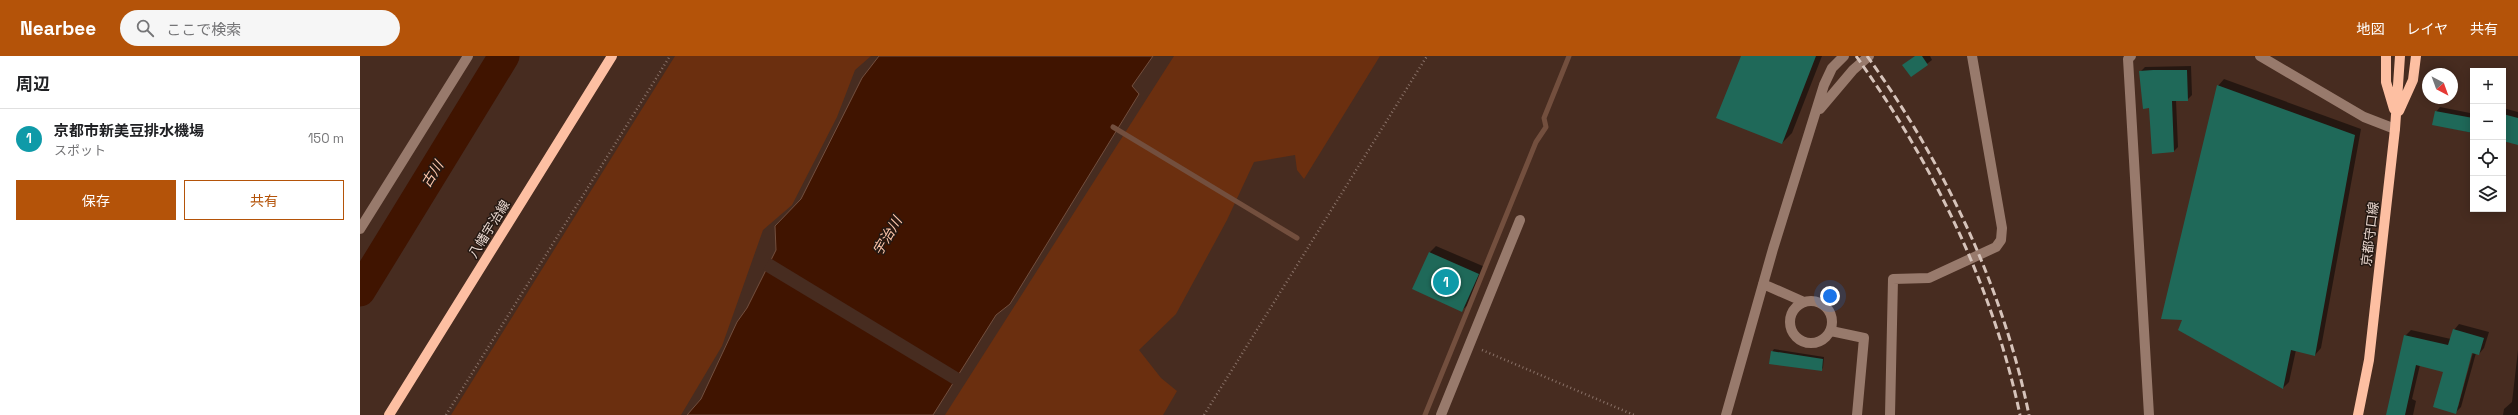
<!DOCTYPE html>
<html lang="ja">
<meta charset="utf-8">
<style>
:root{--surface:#fff;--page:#f6f6f6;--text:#202124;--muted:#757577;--line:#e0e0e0;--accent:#b45309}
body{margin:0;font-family:"Space Grotesk","Noto Sans JP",sans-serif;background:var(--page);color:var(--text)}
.controls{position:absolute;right:12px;top:12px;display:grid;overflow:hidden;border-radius:0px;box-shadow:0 2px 10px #0003}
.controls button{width:36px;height:36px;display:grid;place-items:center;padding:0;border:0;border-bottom:1px solid var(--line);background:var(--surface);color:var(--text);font:20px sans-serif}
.compass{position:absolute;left:2062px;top:12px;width:36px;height:36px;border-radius:50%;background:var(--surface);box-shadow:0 2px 10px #0003;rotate:139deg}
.you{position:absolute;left:1470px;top:240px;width:14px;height:14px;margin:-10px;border:3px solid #fff;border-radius:50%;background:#1a73e8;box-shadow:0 0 0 6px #1a73e833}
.badge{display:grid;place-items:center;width:26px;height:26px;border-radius:50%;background:var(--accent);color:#fff;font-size:13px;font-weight:700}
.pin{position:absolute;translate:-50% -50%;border:2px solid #fff;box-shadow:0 1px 4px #0006}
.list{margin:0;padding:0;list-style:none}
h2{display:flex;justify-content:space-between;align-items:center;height:52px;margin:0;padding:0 16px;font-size:17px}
h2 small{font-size:13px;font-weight:400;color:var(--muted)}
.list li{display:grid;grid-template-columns:26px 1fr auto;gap:12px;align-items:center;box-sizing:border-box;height:60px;padding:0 16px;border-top:1px solid var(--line)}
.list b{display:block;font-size:15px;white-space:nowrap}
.list p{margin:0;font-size:13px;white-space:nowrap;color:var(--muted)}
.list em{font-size:13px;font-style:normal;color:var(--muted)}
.actions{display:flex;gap:8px;padding:12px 16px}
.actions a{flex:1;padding:9px 0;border:1px solid var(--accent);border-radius:0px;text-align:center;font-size:14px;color:var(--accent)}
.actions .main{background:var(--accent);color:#fff}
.icon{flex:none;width:22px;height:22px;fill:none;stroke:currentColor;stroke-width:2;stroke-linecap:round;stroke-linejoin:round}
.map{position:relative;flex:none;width:2158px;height:359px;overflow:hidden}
header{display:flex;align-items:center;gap:24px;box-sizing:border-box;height:56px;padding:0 20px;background:var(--accent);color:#fff}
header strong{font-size:19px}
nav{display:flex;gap:22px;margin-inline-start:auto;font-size:14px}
.search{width:280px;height:36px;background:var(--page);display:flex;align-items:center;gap:10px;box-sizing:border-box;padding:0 14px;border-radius:22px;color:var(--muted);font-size:15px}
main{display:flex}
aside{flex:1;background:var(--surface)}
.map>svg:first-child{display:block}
.green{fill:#6b2f0f}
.water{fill:#401400;stroke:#734f3e}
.pier{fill:#472c20}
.shadow{fill:#0007;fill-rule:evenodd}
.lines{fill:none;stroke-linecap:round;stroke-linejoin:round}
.stream{stroke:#734f3e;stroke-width:5}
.river{stroke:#401400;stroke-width:31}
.building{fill:#1f6959}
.path{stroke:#8a7268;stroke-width:2.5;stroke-dasharray:1 3;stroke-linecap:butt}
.minor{stroke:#987a6c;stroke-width:10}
.major{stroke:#fdbfa2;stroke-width:10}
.rail{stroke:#d6c3ba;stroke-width:3;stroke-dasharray:8 4;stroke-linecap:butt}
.labels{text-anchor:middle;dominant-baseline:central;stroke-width:3;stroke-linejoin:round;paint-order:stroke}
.street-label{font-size:13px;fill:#ead8d0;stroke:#241812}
.water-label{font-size:14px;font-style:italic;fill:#fec5aa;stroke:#241812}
</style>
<header>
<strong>Nearbee</strong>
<div class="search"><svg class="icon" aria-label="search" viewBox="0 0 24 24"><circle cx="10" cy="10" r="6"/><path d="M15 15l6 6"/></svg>ここで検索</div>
<nav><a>地図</a><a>レイヤ</a><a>共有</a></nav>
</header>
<main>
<aside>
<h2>周辺<small></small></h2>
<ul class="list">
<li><span class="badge" style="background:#0f9aa8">1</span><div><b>京都市新美豆排水機場</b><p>スポット</p></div><em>150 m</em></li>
</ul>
<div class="actions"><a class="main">保存</a><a>共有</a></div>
</aside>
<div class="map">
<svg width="2158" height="359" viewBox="0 0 2158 359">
<rect width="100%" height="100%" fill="#472c20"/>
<path class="green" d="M 315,0 L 511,0 L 495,14 L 477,61 L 432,149 L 403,174 L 362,290 L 321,359 L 91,359 Z
M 814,0 L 1020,0 L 944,123 L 937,114 L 935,99 L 894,106 L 867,164 L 816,258 L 779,294 L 801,322 L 817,335 L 803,359 L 585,359 Z"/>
<path class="water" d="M 519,0 L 793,0 L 772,30 L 779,38 L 650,248 L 636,259 L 573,359 L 327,359 L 341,343 L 377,266 L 387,252 L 416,194 L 415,170 L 441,143 L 502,22 Z"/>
<path class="pier" d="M 410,202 L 601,318 L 594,329 L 403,214 Z"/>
<path class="shadow" d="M 1382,0 L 1462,0 L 1432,77 L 1422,87 Z
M 1557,0 L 1570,0 L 1572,4 L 1551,20 L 1543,9 Z
M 1831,10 L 1832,39 L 1827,44 L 1816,44 L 1818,91 L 1814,95 L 1790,51 L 1780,16 L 1785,11 Z
M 1864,23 L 2001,73 L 1961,292 L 1955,299 L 1936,294 L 1929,326 L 1923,332 L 1823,263 L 1858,30 Z
M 2113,49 L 2113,77 L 2073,68 L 2076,56 L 2080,51 L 2110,57 Z
M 2143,52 L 2158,56 L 2158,88 L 2143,85 Z
M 1076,190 L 1125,211 L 1109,248 L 1102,254 L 1053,233 L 1070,196 Z
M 2099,268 L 2129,276 L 2124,292 L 2119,298 L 2116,297 L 2101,351 L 2095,357 L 2084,315 L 2060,309 L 2052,343 L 2056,345 L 2053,359 L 2027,359 L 2045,280 L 2051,274 L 2091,283 L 2094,274 ZM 2112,292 L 2114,293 L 2098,351 L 2096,351 Z
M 1414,293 L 1464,301 L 1463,312 L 1461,314 L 1412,296 Z
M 2158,294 L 2158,359 L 2143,359 L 2144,353 L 2152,346 Z"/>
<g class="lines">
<path class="stream" d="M 753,71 L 937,182
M 1065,359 L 1176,86 L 1186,71 L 1184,62 L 1209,0"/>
<path class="river" d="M 0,235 L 144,0"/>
</g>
<path class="building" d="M 1381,0 L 1456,0 L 1422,88 L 1356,62 Z
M 1555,0 L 1562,0 L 1568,9 L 1551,21 L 1542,9 Z
M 1793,14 L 1827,14 L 1828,45 L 1812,45 L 1814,96 L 1792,98 L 1789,52 L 1783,53 L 1779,15 Z
M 1857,29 L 1995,79 L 1955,300 L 1931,294 L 1923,333 L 1818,274 L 1822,264 L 1801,263 Z
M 2075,55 L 2113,62 L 2113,77 L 2072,69 Z
M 2143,58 L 2158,62 L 2158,89 L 2143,85 Z
M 1069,196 L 1119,218 L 1102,256 L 1052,233 Z
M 2093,273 L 2124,282 L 2119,299 L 2112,297 L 2096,358 L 2073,351 L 2083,316 L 2056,309 L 2045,359 L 2026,359 L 2044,279 L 2088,289 Z
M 1411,295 L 1463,303 L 1462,315 L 1409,308 Z"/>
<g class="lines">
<path class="path" d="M 1122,294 L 1274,359
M 86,359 L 310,0
M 844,359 L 1067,0"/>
<path class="minor" d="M 1771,0 L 1768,3 L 1789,359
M 1900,0 L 2004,61 L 2035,73
M 1460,53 L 1493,14 L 1509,0
M 0,173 L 108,0
M 1403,228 L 1444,246
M1430 266a21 21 0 1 1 42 0a21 21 0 1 1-42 0Z
M 1471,275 L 1504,282 L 1497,359
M 1081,359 L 1160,164
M 1366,359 L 1413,193 L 1464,29 L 1472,12 L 1484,0
M 1530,359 L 1533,223 L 1569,222 L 1636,191 L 1641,184 L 1642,172 L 1612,0"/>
<path class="major" d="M 2026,0 L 2026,26 L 2034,53
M 2039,55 L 2053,24 L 2056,0
M 29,359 L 252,0
M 1998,359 L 2009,304 L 2035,73 L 2040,0"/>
<path class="rail" d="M 1496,0 C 1572,106 1633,230 1660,359
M 1507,0 C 1583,105 1643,231 1669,359"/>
</g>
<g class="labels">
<g class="street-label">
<text transform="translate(129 173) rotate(-58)">八幡宇治線</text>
<text transform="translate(2010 178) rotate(-83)">京都守口線</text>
</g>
<g class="water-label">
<text transform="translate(72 118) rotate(-58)">古川</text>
<text transform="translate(527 180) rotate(-59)">宇治川</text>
</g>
</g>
</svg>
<div class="controls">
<button>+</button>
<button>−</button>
<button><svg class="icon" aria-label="locate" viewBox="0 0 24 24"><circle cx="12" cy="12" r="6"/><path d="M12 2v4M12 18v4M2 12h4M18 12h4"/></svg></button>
<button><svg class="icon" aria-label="layers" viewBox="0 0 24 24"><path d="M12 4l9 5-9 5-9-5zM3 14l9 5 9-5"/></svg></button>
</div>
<svg class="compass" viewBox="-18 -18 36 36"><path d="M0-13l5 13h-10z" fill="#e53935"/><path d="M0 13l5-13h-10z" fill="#757577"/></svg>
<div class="you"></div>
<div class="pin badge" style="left:1086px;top:226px;background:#0f9aa8">1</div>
</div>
</main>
